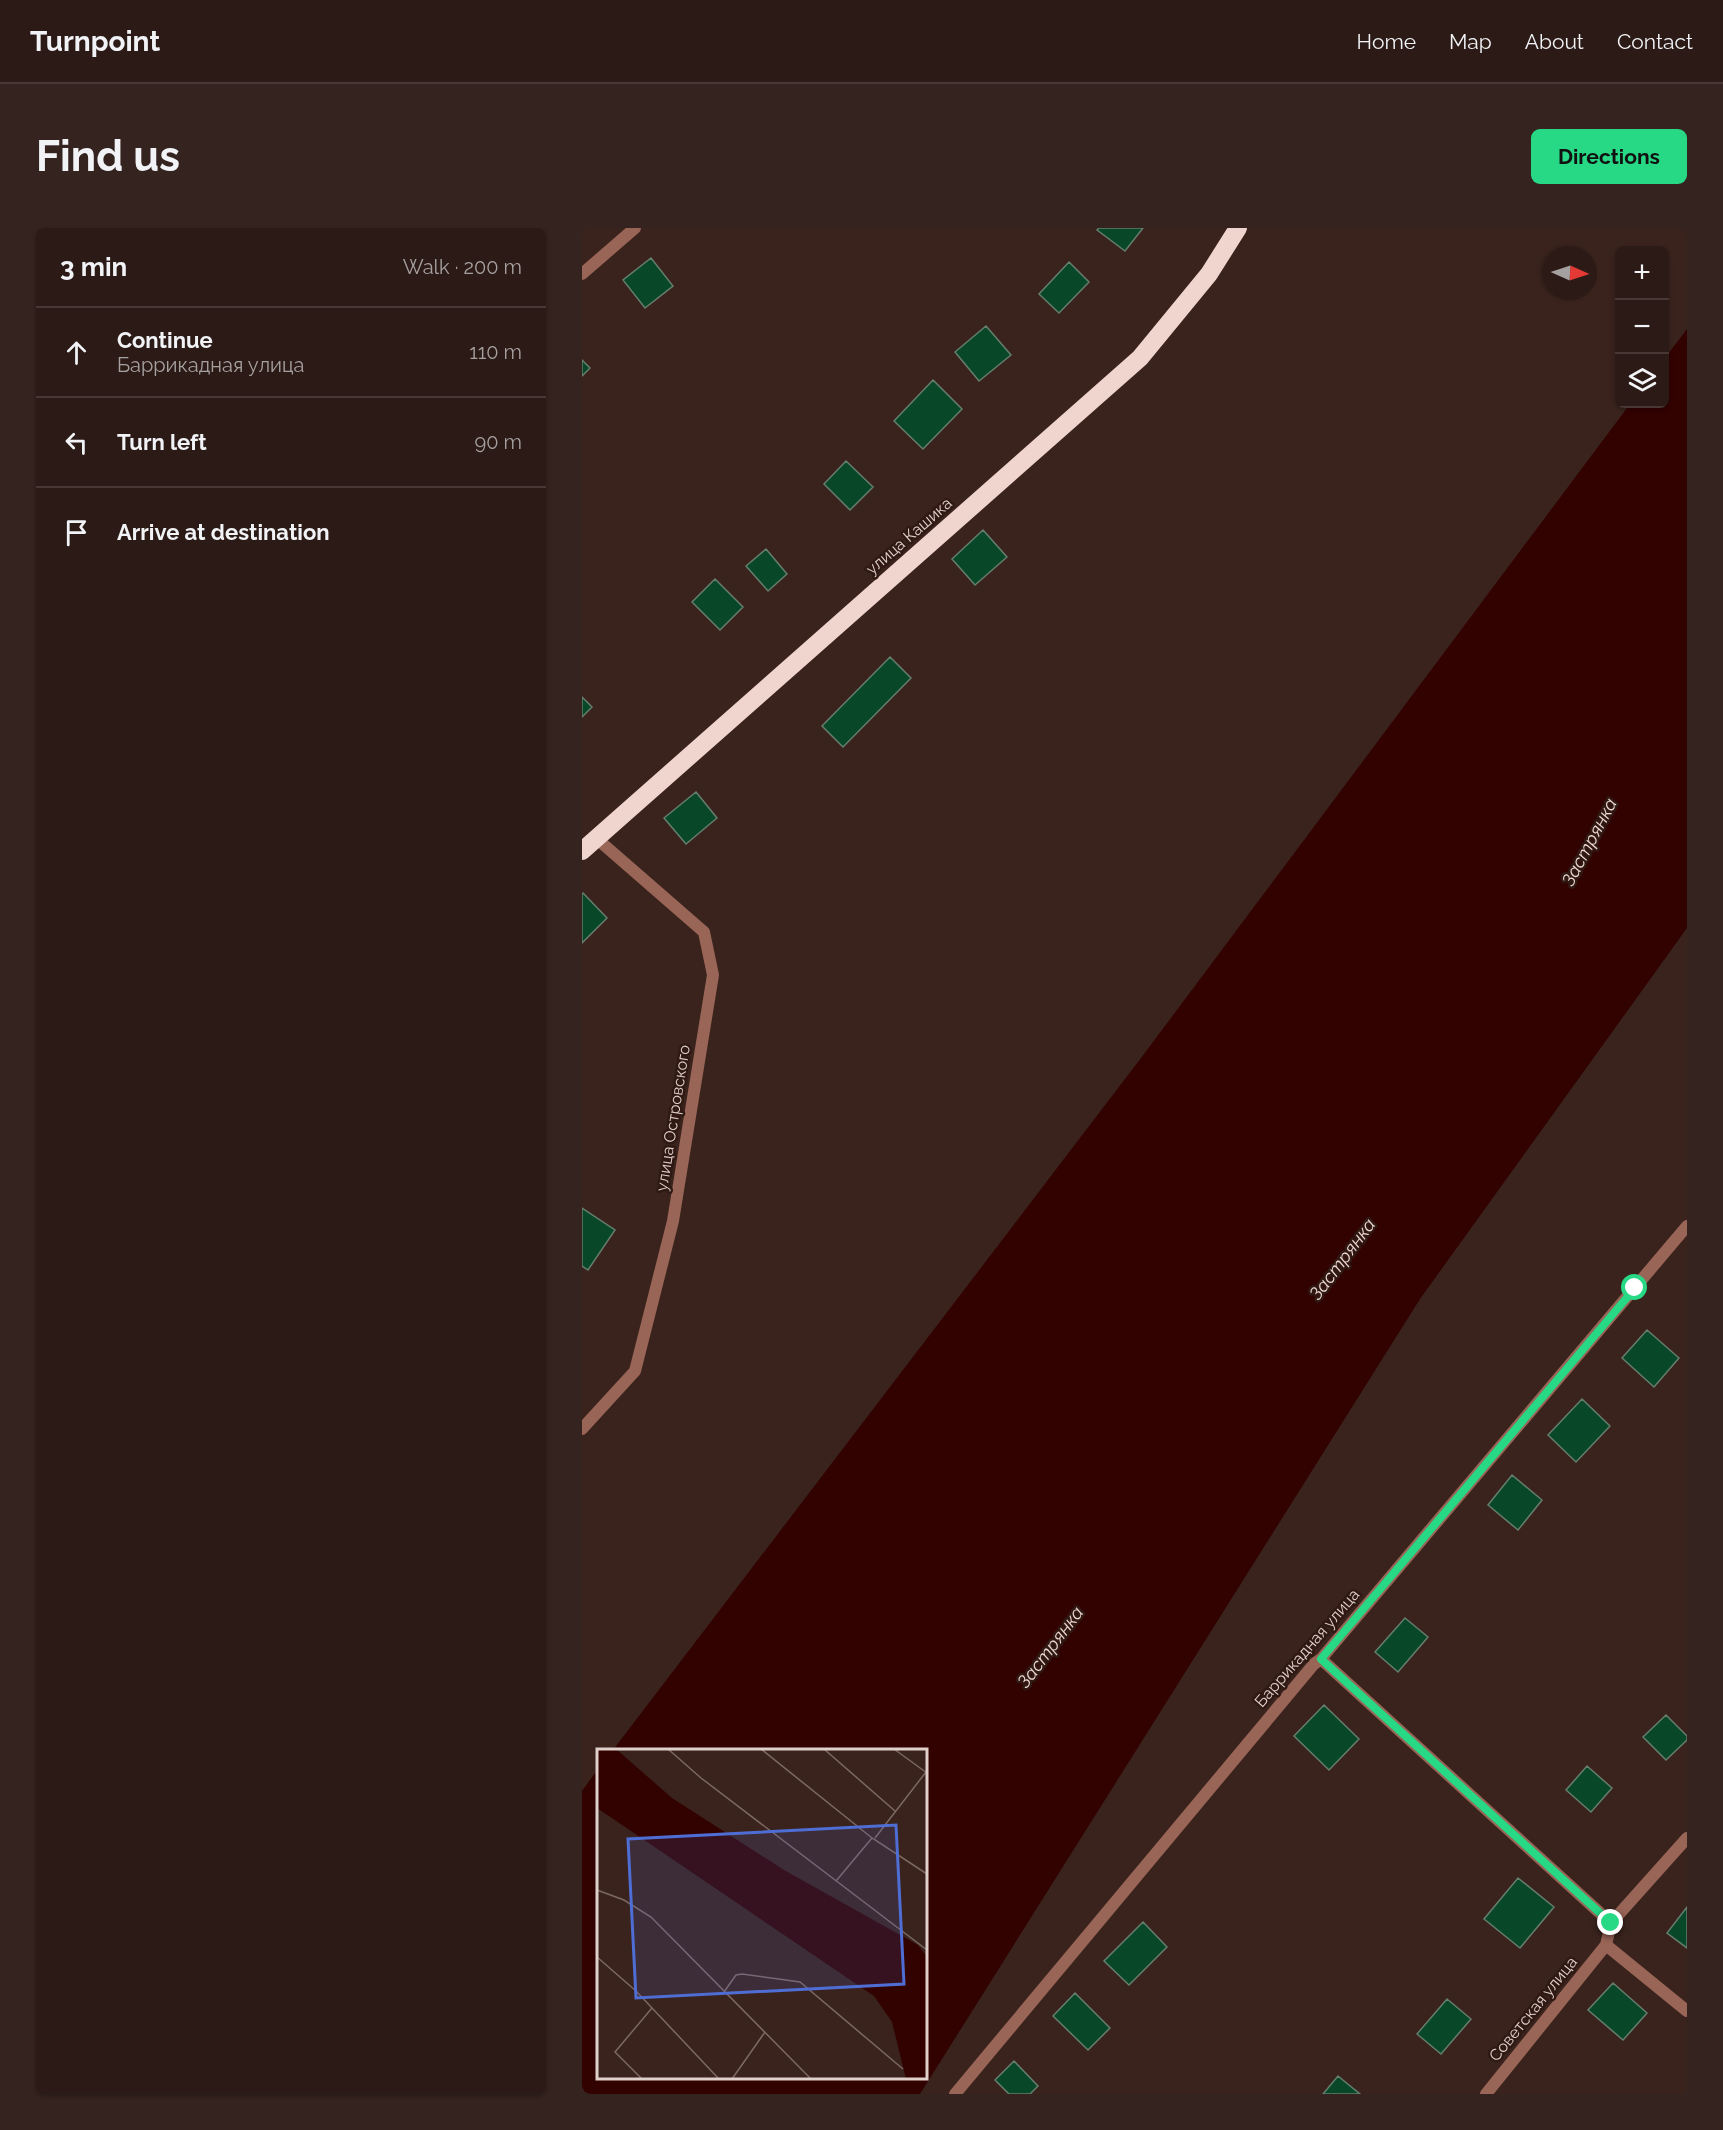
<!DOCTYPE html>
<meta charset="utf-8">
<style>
:root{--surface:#2c1a16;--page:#34231f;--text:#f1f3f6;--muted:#a6a1a1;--line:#483835;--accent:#27d885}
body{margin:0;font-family:Raleway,sans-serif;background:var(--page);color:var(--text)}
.controls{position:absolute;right:18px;top:18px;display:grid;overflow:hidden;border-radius:9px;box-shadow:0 2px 4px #0004}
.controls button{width:54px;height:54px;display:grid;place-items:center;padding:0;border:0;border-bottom:2px solid var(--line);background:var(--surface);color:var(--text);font:30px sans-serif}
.compass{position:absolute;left:961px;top:18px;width:54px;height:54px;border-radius:50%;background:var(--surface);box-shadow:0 2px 4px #0004;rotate:93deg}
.stop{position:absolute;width:18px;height:18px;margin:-14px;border:4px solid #27d885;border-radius:50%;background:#fff}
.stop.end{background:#27d885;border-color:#fff;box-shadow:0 2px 6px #0008}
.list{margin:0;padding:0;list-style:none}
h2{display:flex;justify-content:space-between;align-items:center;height:78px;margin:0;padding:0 24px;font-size:26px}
h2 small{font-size:20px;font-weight:400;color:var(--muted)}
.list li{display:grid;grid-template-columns:39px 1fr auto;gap:18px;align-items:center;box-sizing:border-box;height:90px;padding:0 24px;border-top:2px solid var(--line)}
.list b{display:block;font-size:22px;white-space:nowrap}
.list p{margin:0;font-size:20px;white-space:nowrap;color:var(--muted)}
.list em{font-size:20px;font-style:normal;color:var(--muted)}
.icon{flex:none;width:33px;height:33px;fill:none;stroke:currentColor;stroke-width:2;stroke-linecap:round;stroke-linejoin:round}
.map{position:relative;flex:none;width:1105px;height:1866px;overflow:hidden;border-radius:9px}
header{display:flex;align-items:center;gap:36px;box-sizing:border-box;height:84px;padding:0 30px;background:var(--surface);border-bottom:2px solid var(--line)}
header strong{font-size:28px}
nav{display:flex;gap:33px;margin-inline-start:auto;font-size:21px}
.intro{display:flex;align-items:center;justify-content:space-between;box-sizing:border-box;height:144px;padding:0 36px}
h1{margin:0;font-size:42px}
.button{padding:15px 27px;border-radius:9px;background:var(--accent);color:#111;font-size:21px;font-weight:700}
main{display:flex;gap:36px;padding:0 36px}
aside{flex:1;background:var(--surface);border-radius:9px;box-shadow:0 2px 4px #0004}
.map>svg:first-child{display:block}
.water{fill:#320200}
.building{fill:#094729;stroke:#657e6e;stroke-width:1.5}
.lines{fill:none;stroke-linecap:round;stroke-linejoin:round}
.street{stroke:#996557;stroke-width:12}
.highway{stroke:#f0d5ce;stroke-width:18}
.route{stroke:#27d885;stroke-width:8}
.labels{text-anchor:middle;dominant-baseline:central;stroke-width:5;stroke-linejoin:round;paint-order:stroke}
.street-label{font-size:16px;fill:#e0d0cc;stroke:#301913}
.water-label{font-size:18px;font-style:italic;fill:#f0dad4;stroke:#301913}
.inset-road{fill:none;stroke:#7c6863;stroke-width:1.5}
.view{fill:#4e6ed5;fill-opacity:0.15;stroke:#4e6ed5;stroke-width:3}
.inset-edge{fill:none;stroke:#e0d0cc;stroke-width:3}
</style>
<header>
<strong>Turnpoint</strong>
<nav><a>Home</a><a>Map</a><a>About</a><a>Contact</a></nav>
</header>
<div class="intro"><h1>Find us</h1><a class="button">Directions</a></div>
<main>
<aside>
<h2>3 min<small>Walk · 200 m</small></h2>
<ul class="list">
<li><svg class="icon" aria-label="ahead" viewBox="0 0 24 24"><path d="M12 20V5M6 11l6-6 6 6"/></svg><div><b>Continue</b><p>Баррикадная улица</p></div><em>110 m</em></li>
<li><svg class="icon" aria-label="left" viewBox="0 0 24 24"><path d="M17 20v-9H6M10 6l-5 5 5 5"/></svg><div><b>Turn left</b></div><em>90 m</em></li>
<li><svg class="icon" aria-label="arrive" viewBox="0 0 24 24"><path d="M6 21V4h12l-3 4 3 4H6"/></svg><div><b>Arrive at destination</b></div></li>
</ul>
</aside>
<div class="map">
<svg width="1105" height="1866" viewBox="0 0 1105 1866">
<rect width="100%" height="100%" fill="#3a231d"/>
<path class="water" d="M 1105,101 L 1105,700 L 838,1071 L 338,1866 L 0,1866 L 0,1563 L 16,1541 L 16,1850 L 344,1850 L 344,1522 L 31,1522 L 559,830 L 1048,176 L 1082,176 L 1083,130 Z"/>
<path class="building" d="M 517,0 L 561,0 L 543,23 L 515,2 Z
M 69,30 L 91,58 L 63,80 L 41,52 Z
M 487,34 L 507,54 L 477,85 L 457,66 Z
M 404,98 L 429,127 L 397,153 L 373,124 Z
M 0,132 L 8,140 L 0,148 Z
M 351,152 L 380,181 L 341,221 L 312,193 Z
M 264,233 L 291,259 L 268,282 L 242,256 Z
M 401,302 L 425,329 L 393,357 L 370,331 Z
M 184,321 L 205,346 L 186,363 L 164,338 Z
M 133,351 L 161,379 L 138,402 L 110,374 Z
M 308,429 L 329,450 L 261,519 L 240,498 Z
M 0,469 L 10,479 L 0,489 Z
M 114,564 L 135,590 L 104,616 L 82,590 Z
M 1,665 L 25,690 L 0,715 L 0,666 Z
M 0,980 L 33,1002 L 6,1042 L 0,1038 Z
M 1065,1102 L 1097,1130 L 1072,1159 L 1040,1130 Z
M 1000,1171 L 1028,1198 L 994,1234 L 966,1207 Z
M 930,1247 L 960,1272 L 936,1302 L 906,1277 Z
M 823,1390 L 846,1409 L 816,1444 L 793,1424 Z
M 742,1477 L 777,1511 L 747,1542 L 712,1508 Z
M 1084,1487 L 1105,1508 L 1105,1512 L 1084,1532 L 1061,1509 Z
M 1005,1538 L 1030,1560 L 1009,1584 L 984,1562 Z
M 936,1650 L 972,1679 L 938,1720 L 902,1691 Z
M 1105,1679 L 1105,1720 L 1085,1705 Z
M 561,1694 L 585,1719 L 547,1757 L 522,1733 Z
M 1031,1755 L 1065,1785 L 1041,1812 L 1006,1782 Z
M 493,1765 L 528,1800 L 506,1822 L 471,1788 Z
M 865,1771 L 889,1791 L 859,1826 L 835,1806 Z
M 432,1833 L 456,1858 L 448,1866 L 427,1866 L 413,1852 Z
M 756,1848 L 778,1866 L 741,1866 Z"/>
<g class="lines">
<path class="street" d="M 0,46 L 53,0
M 0,1201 L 53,1143 L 91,993 L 131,747 L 122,704 L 14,610
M 739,1431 L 1029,1695
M 1024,1717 L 1105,1783
M 373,1866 L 732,1436 L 739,1431 L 1105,998
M 904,1866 L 1024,1717 L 1029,1695 L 1105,1610"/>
<path class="highway" d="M 0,623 L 558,130 L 627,46 L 656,0"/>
</g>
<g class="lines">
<path class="route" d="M 1029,1695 L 739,1431 L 1053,1060"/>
</g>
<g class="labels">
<g class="street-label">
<text transform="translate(327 308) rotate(-41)">улица Кашика</text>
<text transform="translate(91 890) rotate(-81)">улица Островского</text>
<text transform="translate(725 1420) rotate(-49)">Баррикадная улица</text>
<text transform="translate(951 1781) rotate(-51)">Советская улица</text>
</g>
<g class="water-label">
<text transform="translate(1007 614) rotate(-62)">Застрянка</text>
<text transform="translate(760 1031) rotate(-53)">Застрянка</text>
<text transform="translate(468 1419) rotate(-53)">Застрянка</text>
</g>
</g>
<g transform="translate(15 1521)">
<rect width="330" height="330" fill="#3a231d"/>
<path d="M 0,0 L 19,0 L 75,49 L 187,121 L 321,196 L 330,208 L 330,330 L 309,330 L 295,273 L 277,247 L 0,59 Z" fill="#320200"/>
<path class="inset-road" d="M 71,0 L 104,29 L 330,201M 164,0 L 275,89 L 330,125M 227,0 L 298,62M 297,0 L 330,24M 278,89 L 329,23M 239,132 L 275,89M 0,141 L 27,151 L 54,168 L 214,330M 0,208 L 39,242 L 122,330M 127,243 L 139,226 L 145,225 L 203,233 L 306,320M 45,330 L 18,303 L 55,259M 135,330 L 168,283"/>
<path class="view" d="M 299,76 L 307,235 L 39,249 L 31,90 Z"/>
<rect width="330" height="330" class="inset-edge"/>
</g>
</svg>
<div class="controls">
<button>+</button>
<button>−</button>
<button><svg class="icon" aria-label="layers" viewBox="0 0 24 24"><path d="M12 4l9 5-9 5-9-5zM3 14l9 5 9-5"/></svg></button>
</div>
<svg class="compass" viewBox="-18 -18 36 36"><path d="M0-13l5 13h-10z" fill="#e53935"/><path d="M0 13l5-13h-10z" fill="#a6a1a1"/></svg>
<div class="stop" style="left:1053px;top:1060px"></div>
<div class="stop end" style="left:1029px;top:1695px"></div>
</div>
</main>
